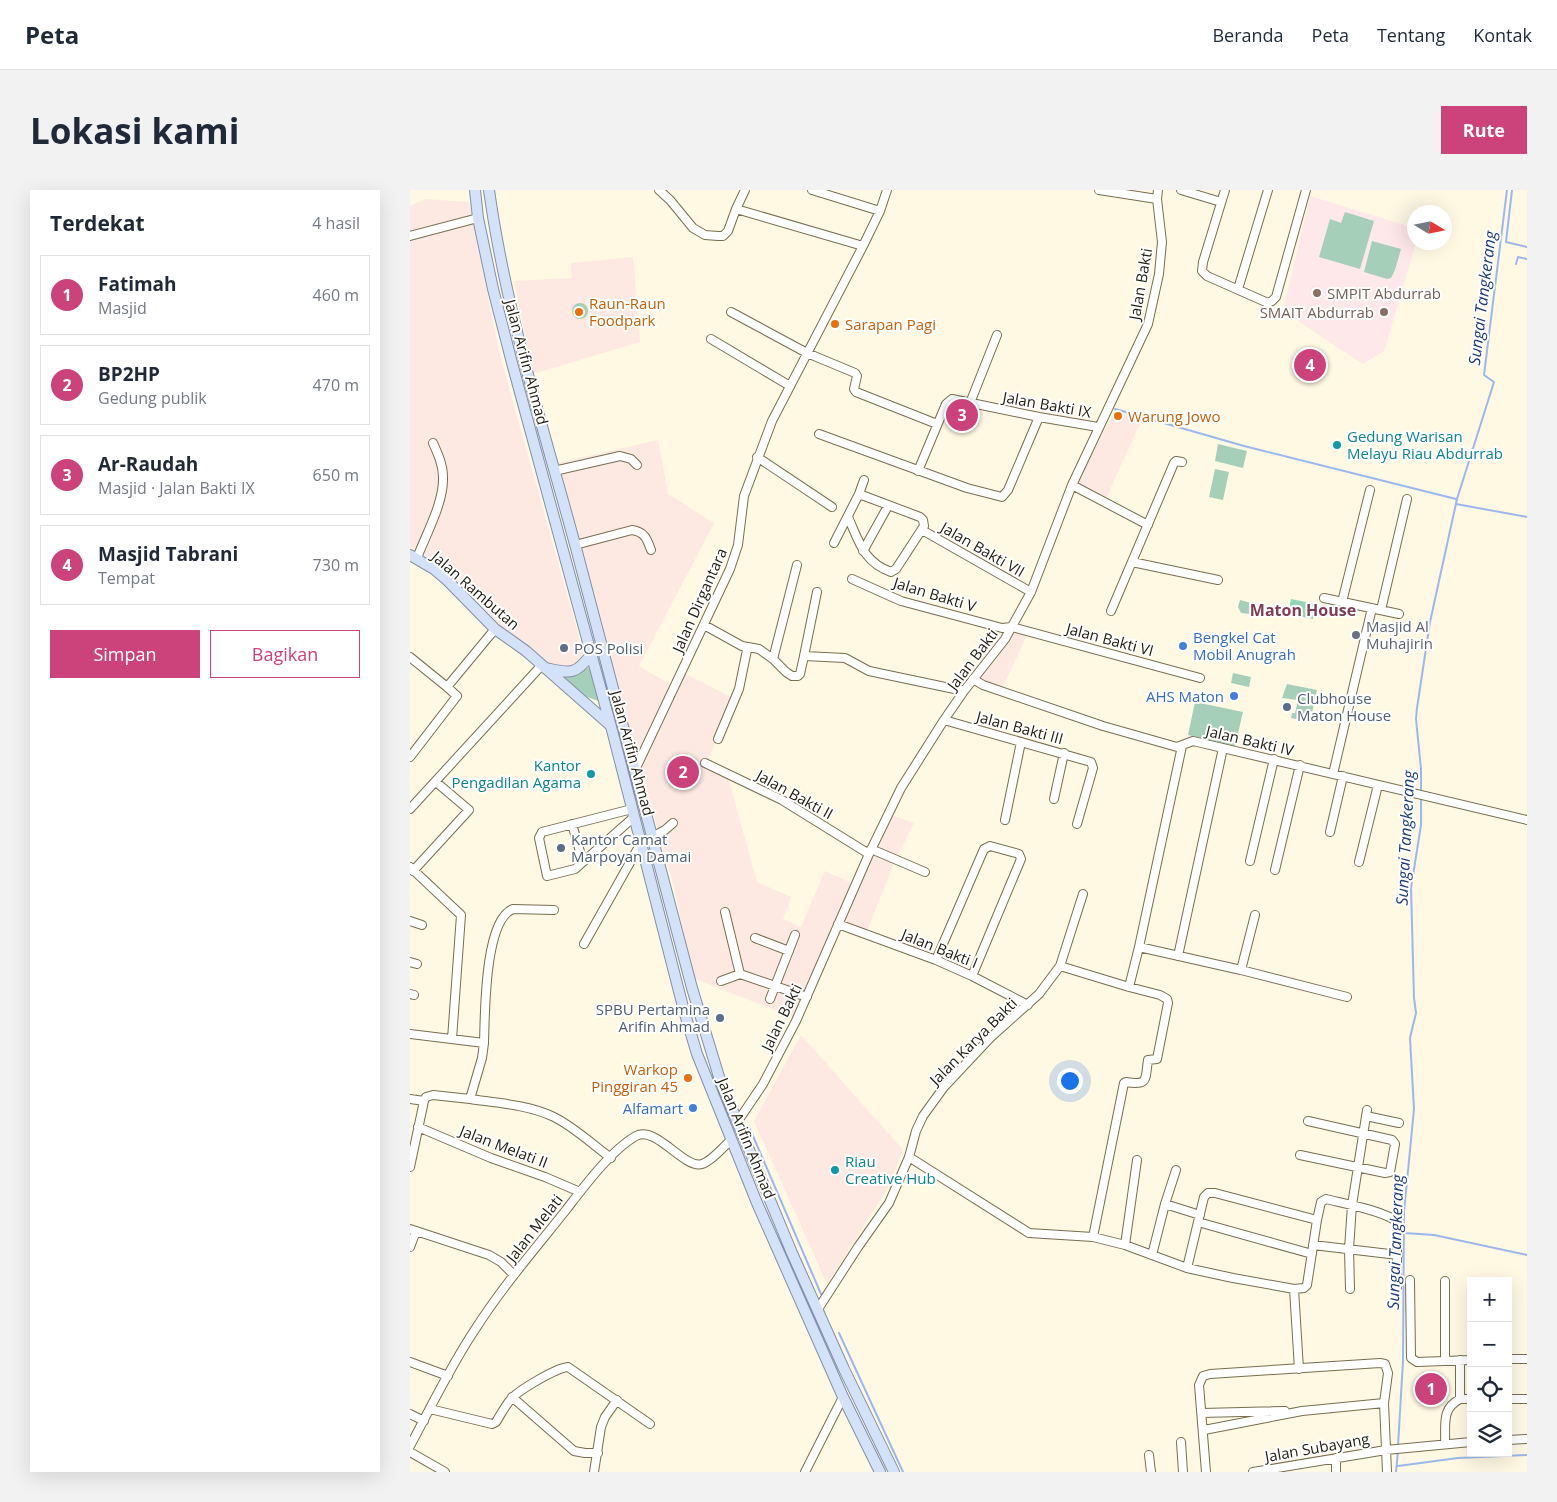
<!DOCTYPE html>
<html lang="id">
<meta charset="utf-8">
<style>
:root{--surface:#fff;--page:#f2f2f3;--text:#1f2937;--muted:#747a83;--line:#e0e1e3;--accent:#cc427b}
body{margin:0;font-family:"Open Sans",sans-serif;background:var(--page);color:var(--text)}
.controls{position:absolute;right:15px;bottom:15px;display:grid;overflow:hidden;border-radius:0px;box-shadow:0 5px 20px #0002}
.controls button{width:45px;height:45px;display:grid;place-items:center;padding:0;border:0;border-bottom:1px solid var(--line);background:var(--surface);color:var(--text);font:25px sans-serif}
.compass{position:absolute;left:997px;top:15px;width:45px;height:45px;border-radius:50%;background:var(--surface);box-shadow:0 5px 20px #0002;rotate:100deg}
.you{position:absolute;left:659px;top:890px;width:18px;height:18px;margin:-12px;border:4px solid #fff;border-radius:50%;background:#1a73e8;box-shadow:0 0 0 8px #1a73e833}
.badge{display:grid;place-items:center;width:32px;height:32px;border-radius:50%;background:var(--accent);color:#fff;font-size:16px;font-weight:700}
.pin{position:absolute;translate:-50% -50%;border:2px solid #fff;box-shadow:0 1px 5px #0006}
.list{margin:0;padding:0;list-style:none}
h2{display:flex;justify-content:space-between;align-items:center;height:65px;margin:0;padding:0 20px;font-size:21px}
h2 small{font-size:16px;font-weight:400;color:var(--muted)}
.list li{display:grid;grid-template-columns:32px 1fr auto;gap:15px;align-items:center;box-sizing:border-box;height:80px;margin:0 10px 10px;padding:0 10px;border:1px solid var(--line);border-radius:0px}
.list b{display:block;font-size:19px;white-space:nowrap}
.list p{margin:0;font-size:16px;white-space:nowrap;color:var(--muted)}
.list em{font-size:16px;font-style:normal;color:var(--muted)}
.actions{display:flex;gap:10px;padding:15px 20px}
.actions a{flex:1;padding:11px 0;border:1px solid var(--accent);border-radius:0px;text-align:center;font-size:18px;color:var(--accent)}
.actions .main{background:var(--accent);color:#fff}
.icon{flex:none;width:28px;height:28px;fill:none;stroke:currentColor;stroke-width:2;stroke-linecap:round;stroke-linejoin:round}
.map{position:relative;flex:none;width:1117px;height:1282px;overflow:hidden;border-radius:0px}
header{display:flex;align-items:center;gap:30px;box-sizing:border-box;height:70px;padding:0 25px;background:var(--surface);border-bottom:1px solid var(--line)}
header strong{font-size:24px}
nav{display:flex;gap:28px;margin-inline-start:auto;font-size:18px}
.intro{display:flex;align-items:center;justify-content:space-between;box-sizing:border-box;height:120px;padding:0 30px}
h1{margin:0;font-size:35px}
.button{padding:12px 22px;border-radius:0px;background:var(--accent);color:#fff;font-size:18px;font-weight:700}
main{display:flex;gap:30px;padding:0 30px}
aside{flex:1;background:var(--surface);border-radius:0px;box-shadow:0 5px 20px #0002}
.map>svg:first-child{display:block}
.commercial{fill:#fde9e2}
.education{fill:#fee8e9}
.green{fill:#a6cfba}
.forest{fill:#90d6b4}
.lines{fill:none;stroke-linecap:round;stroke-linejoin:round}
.stream{stroke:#9ab8ef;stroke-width:2}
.minor-casing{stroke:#786e4e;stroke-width:10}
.major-casing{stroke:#828fa4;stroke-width:12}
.minor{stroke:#fff;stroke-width:8}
.major{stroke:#d4e2f9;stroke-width:10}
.education-dot{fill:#8d6e63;stroke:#fff;stroke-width:2}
.food-dot{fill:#e8710a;stroke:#fff;stroke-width:2}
.culture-dot{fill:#0f9aa8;stroke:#fff;stroke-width:2}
.worship-dot{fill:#6b7280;stroke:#fff;stroke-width:2}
.shop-dot{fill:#3f7fe0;stroke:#fff;stroke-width:2}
.service-dot{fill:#5c6f8a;stroke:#fff;stroke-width:2}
.labels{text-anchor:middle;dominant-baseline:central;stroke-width:4;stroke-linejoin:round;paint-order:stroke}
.street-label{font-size:15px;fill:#1f1b0e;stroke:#fff}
.education-label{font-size:15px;fill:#785e54;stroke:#fff;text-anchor:start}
.food-label{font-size:15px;fill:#c56008;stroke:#fff;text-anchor:start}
.culture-label{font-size:15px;fill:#0d838f;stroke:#fff;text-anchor:start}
.worship-label{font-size:15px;fill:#5b616d;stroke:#fff;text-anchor:start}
.shop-label{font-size:15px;fill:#366cbe;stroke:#fff;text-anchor:end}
.service-label{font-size:15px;fill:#4e5e75;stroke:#fff;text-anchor:start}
.water-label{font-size:16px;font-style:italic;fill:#193878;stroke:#fff}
.neighbourhood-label{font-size:16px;font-weight:bold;fill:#813c55;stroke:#fff}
</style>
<header>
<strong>Peta</strong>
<nav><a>Beranda</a><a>Peta</a><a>Tentang</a><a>Kontak</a></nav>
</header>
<div class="intro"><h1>Lokasi kami</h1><a class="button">Rute</a></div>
<main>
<aside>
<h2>Terdekat<small>4 hasil</small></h2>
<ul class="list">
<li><span class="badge">1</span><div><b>Fatimah</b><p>Masjid</p></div><em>460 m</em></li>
<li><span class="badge">2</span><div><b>BP2HP</b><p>Gedung publik</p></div><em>470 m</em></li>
<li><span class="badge">3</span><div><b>Ar-Raudah</b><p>Masjid · Jalan Bakti IX</p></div><em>650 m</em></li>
<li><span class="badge">4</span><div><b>Masjid Tabrani</b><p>Tempat</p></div><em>730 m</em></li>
</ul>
<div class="actions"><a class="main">Simpan</a><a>Bagikan</a></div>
</aside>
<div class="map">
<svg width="1117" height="1282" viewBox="0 0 1117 1282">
<rect width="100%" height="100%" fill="#fff8e3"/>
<path class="commercial" d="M 15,9 L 59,12 L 90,166 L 173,461 L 173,476 L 139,480 L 91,436 L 55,399 L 4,359 L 0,358 L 0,16 Z
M 223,67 L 230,152 L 123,184 L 104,91 L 162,88 L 161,73 Z
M 705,220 L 732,229 L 696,308 L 667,294 Z
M 248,250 L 258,304 L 304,333 L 229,476 L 268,499 L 276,484 L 323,508 L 295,577 L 318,588 L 347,692 L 381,707 L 373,729 L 391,737 L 415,681 L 442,693 L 385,828 L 283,788 L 264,697 L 202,479 L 148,273 Z
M 603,440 L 617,445 L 592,499 L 568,489 Z
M 481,625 L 504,633 L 484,673 L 455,746 L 433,732 Z
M 391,845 L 493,960 L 476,1001 L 417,1094 L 344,931 Z"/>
<path class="education" d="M 900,6 L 1004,38 L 1004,52 L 1006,53 L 974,161 L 953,174 L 887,130 L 872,126 Z"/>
<path class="green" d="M 935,22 L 964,31 L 950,79 L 909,67 L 920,29 L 931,33 Z
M 962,51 L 991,59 L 985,80 L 981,88 L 977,89 L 954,82 Z
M162 121a8 8 0 1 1 16 0a8 8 0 1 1-16 0Z
M 808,254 L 837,261 L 833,278 L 805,271 Z
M 805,279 L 819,282 L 813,310 L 799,307 Z
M 830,410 L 852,416 L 851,420 L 840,424 L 831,423 L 828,417 Z
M 181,477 L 191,512 L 172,505 L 153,488 Z
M 823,483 L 841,487 L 839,497 L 821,493 Z
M 877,494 L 907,500 L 900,532 L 881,528 L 882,523 L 885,523 L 888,510 L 872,508 Z
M 785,512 L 833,522 L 825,556 L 778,545 Z"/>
<path class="forest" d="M 881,409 L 906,414 L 903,429 L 878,424 Z"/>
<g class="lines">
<path class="stream" d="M 1102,0 L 1096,52 L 1117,57
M 1106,74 L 1108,67 L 1117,69
M 705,219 L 834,256 L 1046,309
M 1046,314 L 1117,327
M 1011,603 L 1011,579 L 1006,529 L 1007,518 L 1020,432 L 1047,309 L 1084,192 L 1074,185 L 1097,0
M 340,939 L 411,1104
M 994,1043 L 1024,1045 L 1117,1065
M 429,1143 L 493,1282
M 988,1256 L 993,1171 L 994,1022 L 1004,919 L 1000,848 L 1006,823 L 1004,808 L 1001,698 L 1011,635 L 1011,608
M 988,1276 L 1048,1268 L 1117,1265
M 986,1282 L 988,1261"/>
<defs>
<path id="minor" d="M 249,0 L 260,10 L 283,38 L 295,45 L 308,46 L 313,46 L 318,41 L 326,19 L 335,0
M 402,0 L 470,21
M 689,0 L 747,9
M 771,0 L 811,12
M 815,0 L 793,72 L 792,81 L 797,86 L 858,113 L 862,111 L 866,107 L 896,0
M 326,19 L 453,56
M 0,46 L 68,28
M 828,99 L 858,0
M 321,122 L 397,163 L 445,183 L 447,186 L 444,199 L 446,202 L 527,234
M 301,149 L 380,196
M 560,213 L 587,145
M 409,244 L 557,298 L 592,307 L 598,300 L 629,227
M 347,267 L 422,317
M 144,281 L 210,266 L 221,269 L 227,275
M 508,281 L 536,214 L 542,209 L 629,227 L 688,237
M 662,295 L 738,335
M 438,327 C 449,351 453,372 481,382 L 486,379 L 514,336 L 513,330 L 510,327 L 449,304
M 512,340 L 621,402
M 424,353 L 449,304 L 454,290
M 165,355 L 222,340 C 235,342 237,349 241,360
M 453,361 L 478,316
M 7,368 C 16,344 34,313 33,287 C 33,275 28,264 23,253
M 722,372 L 808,390
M 442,389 L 491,411 L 592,438 L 602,437 L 790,488
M 914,408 L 989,424
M 932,412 L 960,300
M 971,420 L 997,309
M 701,421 L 764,273 L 766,271 L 772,272
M 294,435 L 332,456 L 349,459 L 363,469 L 376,482 L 382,486 L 388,486 L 390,484 L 394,466 L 435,468 L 459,481 L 554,501
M 394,466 L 407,402
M 0,467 L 37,497 L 85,439
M 363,469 L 387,375
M 563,489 L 573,495 L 693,536 L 767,557 L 783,551 L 1117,630
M 534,530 L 681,572 L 683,578 L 667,634
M 308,549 L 329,499 L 337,460 L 335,457
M 0,567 L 47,506 L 37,497
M 295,573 L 372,610 L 459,664
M 225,580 L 320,379 L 328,355 L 334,306 L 362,231 L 453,56 L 470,21 L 477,0
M 923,584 L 962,418
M 644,609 L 654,563
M 0,619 L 131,476
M 222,619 L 132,642 L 129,648 L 137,686 L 165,679 L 224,627
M 595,630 L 611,552
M 162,634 L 173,672
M 920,642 L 933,586
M 242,647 L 255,640 L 263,633
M 461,659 L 515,682
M 840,671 L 864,569
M 949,672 L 968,595
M 0,677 L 51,725 L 42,849
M 865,680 L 890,575
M 3,681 L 59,620 L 26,592
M 315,722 L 330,784 L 397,807
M 0,731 L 12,735
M 428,734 L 526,770 L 562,786 L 618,815
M 345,748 L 379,761
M 174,754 L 231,653
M 729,757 L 772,556
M 768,766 L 813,558
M 526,770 L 574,659 L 580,656 L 609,664 L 611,669 L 562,786
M 0,772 L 7,774
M 650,776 L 719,797 L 750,805 L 757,809 L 758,813 L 747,869 L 738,870 C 735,889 739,896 716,892 L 714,893 L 683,1047
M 831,780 L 937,807
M 311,791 L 330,784
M 719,797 L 729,757 L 831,780 L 845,725
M 0,804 L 4,805
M 360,809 L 385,745
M 0,844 L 74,853 L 72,868 L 60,909 C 88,913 119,915 144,927 C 164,937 182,954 201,968
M 74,853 C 75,826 74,730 103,719 L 144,720
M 0,909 L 14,911
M 956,926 L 989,933
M 328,931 L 353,894 L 386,831 L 459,664 L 491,598 L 534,530 L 554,501 L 595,449 L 621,402 L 662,295 L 738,134 L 749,84 L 752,52 L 747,9 L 748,0
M 8,937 L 81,968 L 135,987 L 170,1002
M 890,965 L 975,983 L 980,982 L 985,954 L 982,950 L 898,931
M 499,967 L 619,1043 L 683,1047 L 715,1055 L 777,1078 L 823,1088 L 884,1099 L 894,1098 L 897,1095 L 907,1030 L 911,1012 L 916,1009 C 932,1013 976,1021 987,1032 L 987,1097
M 0,977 L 14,911 L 16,907 L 23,905 L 60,909
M 755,1014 L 790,1025
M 788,1032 L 902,1064
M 0,1039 L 79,1065 L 91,1072 L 104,1085
M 715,1055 L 727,970
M 903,1055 L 988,1065
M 0,1057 L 6,1041
M 742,1065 L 755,1014 L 766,980
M 777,1078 L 794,1007 L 798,1003 L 805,1003 L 907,1030
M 1000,1090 L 1001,1168 L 1007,1172 L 1061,1170
M 884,1099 L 889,1179
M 940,1099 L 939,1059 L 942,1015 L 957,920
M 408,1119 L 448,1057 L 479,1013 L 499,967 L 506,941 L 513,926 L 534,897 L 580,848 L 629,804 L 650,776 L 673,704
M 1098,1169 L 1117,1169
M 1035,1170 L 1035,1091
M 0,1172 L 38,1186
M 102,1207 L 164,1261 L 175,1263 L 188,1263
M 1050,1209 L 1061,1209
M 1098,1209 L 1117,1209
M 20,1219 L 82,1234 L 86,1232 C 91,1224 95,1216 101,1209 C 109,1200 146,1178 158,1177 L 240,1234
M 792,1223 L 875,1221
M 0,1224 L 14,1231
M 794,1240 L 892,1221 L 974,1213
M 1098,1250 L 1117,1249
M 771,1252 L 773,1282
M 1035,1253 C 1036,1234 1031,1219 1050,1209 L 1050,1170
M 0,1256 C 21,1217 41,1175 66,1138 C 93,1096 125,1059 156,1020 C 173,998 201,960 226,946 C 246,935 275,980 292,974 C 302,971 313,957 321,950
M 0,1262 L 35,1282
M 739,1265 L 741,1282
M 926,1268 L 926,1282
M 184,1282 L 191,1237 L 195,1227 L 207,1210
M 395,1282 L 433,1207
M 796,1282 L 789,1195 L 793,1186 L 800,1184 L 970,1173 L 975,1174 L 978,1183 L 974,1213 L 977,1282
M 843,1282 L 976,1260 L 1061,1252"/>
<path id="major" d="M 65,0 L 68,28 L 83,99 L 102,173 L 203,544 L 273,817 L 287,864 L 347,1013 L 433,1207 L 470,1282
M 79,0 C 96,122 134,240 166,358 C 205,505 243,652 282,798 L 310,890 L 382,1063 L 434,1179 L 484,1282
M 0,365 L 24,379 L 38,391 L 85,439 L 116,461 L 200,535
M 135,478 C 161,483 164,486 181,465"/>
</defs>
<use href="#minor" class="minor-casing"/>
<use href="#major" class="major-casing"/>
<use href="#minor" class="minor"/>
<use href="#major" class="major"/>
</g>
<g class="education-dot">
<circle cx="907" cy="103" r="5"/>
<circle cx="974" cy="122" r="5"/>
</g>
<g class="food-dot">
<circle cx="169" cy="122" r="5"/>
<circle cx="425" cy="134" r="5"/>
<circle cx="708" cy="226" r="5"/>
<circle cx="278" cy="888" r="5"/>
</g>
<g class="culture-dot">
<circle cx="927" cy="255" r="5"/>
<circle cx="181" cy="584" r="5"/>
<circle cx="425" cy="980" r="5"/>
</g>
<circle class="worship-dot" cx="946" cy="445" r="5"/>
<g class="shop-dot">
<circle cx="773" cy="456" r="5"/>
<circle cx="824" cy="506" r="5"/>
<circle cx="283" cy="918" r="5"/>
</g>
<g class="service-dot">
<circle cx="154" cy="458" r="5"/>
<circle cx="877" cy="517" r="5"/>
<circle cx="151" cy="658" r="5"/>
<circle cx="310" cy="828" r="5"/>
</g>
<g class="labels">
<g class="street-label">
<text transform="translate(730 94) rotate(-80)">Jalan Bakti</text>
<text transform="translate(117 172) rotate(75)">Jalan Arifin Ahmad</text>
<text transform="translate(637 214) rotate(10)">Jalan Bakti IX</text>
<text transform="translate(573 359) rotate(30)">Jalan Bakti VII</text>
<text transform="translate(66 400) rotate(41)">Jalan Rambutan</text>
<text transform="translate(525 404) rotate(17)">Jalan Bakti V</text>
<text transform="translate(289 410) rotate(-66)">Jalan Dirgantara</text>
<text transform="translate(700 449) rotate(15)">Jalan Bakti VI</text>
<text transform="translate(562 469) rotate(-53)">Jalan Bakti</text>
<text transform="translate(610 537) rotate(15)">Jalan Bakti III</text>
<text transform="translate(840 550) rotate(13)">Jalan Bakti IV</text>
<text transform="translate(223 563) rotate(75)">Jalan Arifin Ahmad</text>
<text transform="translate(385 604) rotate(29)">Jalan Bakti II</text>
<text transform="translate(530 758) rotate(22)">Jalan Bakti I</text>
<text transform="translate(371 827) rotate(-64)">Jalan Bakti</text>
<text transform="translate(563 851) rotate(-45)">Jalan Karya Bakti</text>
<text transform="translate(337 948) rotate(68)">Jalan Arifin Ahmad</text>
<text transform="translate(94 956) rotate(21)">Jalan Melati II</text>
<text transform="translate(124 1038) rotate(-52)">Jalan Melati</text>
<text transform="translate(907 1257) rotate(-10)">Jalan Subayang</text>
</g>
<g class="education-label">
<text x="917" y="103">SMPIT Abdurrab</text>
<text x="964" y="122" text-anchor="end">SMAIT Abdurrab</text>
</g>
<g class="food-label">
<text x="179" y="113">Raun-Raun<tspan x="179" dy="17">Foodpark</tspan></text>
<text x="435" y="134">Sarapan Pagi</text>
<text x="718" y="226">Warung Jowo</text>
<text x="268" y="879" text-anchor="end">Warkop<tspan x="268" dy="17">Pinggiran 45</tspan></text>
</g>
<g class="culture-label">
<text x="937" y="246">Gedung Warisan<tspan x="937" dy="17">Melayu Riau Abdurrab</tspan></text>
<text x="171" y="575" text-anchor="end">Kantor<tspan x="171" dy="17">Pengadilan Agama</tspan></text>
<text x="435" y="971">Riau<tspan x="435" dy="17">Creative Hub</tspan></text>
</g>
<g class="worship-label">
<text x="956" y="436">Masjid Al<tspan x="956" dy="17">Muhajirin</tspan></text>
</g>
<g class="shop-label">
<text x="783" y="447" text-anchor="start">Bengkel Cat<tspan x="783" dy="17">Mobil Anugrah</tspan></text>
<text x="814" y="506">AHS Maton</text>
<text x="273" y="918">Alfamart</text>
</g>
<g class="service-label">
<text x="164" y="458">POS Polisi</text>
<text x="887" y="508">Clubhouse<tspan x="887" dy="17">Maton House</tspan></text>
<text x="161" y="649">Kantor Camat<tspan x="161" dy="17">Marpoyan Damai</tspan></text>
<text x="300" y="819" text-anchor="end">SPBU Pertamina<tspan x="300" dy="17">Arifin Ahmad</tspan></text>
</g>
<g class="water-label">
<text transform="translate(1072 108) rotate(-83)">Sungai Tangkerang</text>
<text transform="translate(995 648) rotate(-87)">Sungai Tangkerang</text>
<text transform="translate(985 1052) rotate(-88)">Sungai Tangkerang</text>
</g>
<g class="neighbourhood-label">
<text x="893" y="420">Maton House</text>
</g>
</g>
</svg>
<div class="controls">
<button>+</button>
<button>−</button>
<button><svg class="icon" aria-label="locate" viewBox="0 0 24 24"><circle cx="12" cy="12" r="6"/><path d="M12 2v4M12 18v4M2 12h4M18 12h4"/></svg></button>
<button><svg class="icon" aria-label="layers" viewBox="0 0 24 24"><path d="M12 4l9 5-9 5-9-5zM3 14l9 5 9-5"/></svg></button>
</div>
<svg class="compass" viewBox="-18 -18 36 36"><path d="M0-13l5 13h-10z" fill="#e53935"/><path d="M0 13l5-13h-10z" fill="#747a83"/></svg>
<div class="you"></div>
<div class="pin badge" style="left:1021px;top:1199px">1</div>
<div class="pin badge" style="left:273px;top:582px">2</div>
<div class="pin badge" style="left:552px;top:225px">3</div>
<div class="pin badge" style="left:900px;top:175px">4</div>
</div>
</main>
